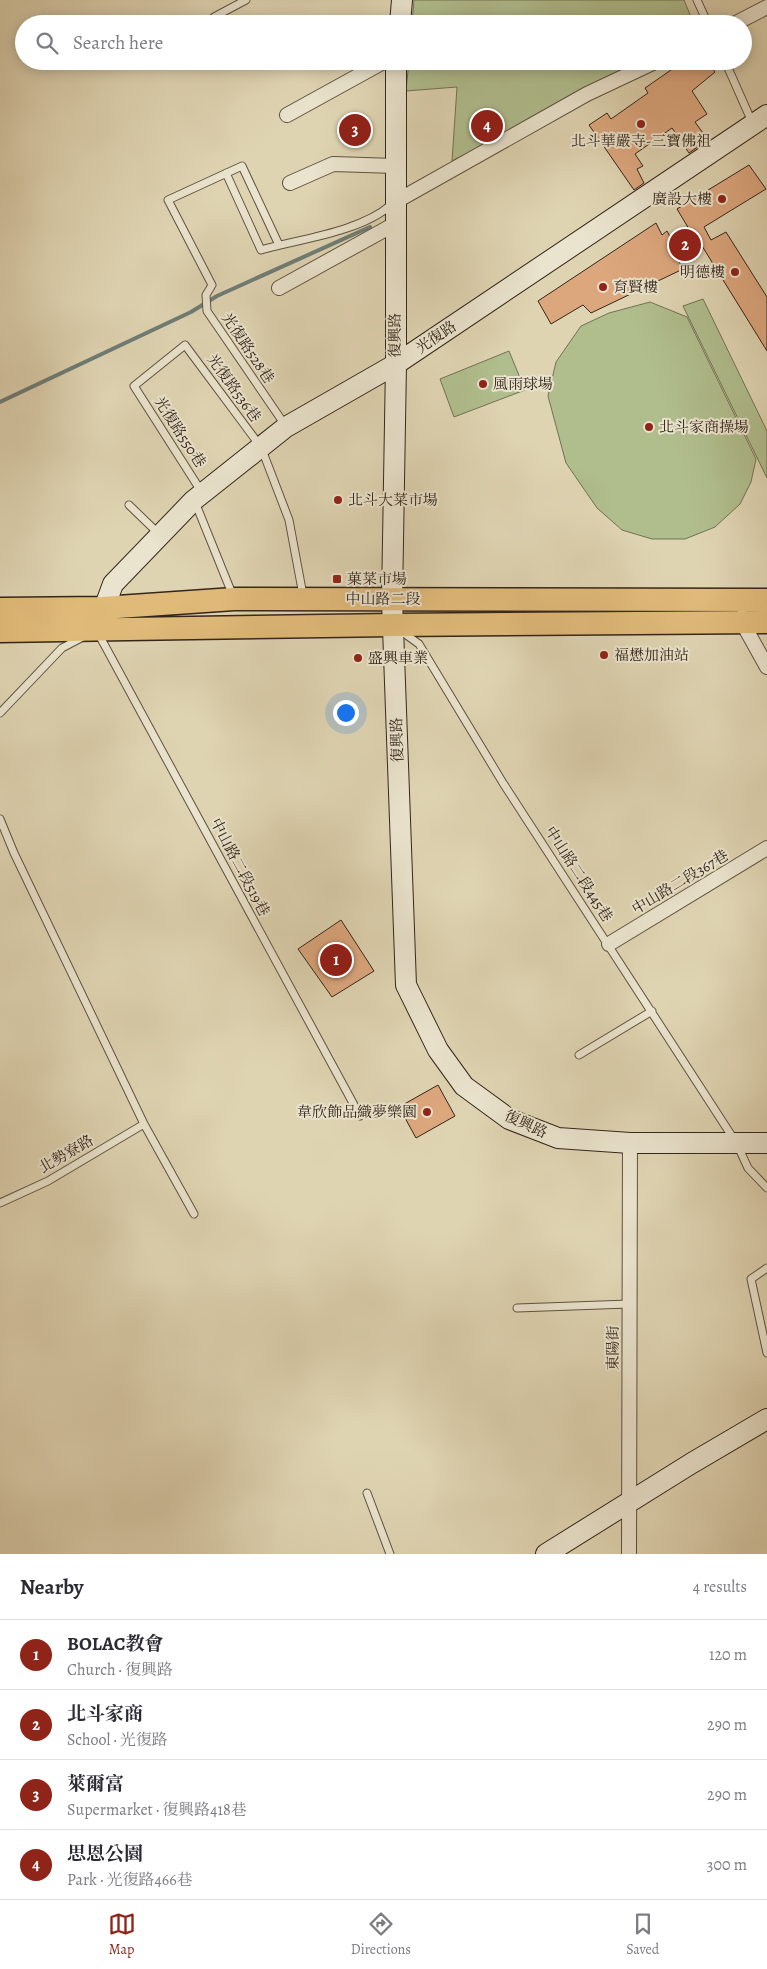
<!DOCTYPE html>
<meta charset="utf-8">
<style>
:root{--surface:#fff;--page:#f7f7f7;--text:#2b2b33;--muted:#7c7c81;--line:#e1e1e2;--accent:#8f2418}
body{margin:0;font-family:Alegreya,"Noto Serif TC",serif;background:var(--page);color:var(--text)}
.you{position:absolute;left:345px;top:712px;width:18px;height:18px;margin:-12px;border:4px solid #fff;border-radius:50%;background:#1a73e8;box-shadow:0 0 0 8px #1a73e833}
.badge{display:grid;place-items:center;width:32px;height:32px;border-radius:50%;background:var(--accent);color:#fff;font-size:16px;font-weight:700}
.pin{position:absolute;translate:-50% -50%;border:2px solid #fff;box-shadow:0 1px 5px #0006}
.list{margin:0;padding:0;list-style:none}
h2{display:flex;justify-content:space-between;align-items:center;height:65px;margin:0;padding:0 20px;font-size:21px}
h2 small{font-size:16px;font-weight:400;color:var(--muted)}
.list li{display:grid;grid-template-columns:32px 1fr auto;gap:15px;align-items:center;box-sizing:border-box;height:70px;padding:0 20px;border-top:1px solid var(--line)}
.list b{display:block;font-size:19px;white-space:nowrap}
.list p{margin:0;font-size:16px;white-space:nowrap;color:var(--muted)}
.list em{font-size:16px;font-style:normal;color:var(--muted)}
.icon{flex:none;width:28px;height:28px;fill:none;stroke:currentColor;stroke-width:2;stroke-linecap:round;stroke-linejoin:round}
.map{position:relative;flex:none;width:767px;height:1554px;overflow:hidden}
.search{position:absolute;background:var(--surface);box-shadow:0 2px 12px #0003;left:15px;right:15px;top:15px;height:55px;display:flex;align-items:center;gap:12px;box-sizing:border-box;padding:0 18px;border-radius:28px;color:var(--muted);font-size:19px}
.sheet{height:345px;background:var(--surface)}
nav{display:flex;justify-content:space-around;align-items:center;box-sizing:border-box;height:70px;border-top:1px solid var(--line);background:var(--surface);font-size:14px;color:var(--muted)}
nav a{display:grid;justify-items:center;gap:2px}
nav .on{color:var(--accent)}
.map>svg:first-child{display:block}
.green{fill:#b0bd8d;stroke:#727254}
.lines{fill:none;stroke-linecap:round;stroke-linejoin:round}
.stream{stroke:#6e7d76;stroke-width:4}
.building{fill:#dda77e;stroke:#34261b}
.lane-casing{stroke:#5f5241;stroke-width:9}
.street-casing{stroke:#5f5241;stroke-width:16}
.secondary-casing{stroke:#34261b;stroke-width:22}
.primary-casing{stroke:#34261b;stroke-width:25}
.lane{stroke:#eae3cd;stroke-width:7}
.street{stroke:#eae3cd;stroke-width:14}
.secondary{stroke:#eae3cd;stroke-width:20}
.primary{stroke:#e0ba79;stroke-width:22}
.poi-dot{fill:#8f2418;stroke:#eae3cd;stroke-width:2}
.labels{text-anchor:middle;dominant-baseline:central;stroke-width:4;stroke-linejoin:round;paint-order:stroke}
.poi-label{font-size:15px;fill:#34261b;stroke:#eae3cd;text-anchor:start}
.street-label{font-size:15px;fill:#34261b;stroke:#eae3cd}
</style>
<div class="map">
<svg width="767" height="1554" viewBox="0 0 767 1554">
<rect width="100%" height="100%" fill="#dfd4b2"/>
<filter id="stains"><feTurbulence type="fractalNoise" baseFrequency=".004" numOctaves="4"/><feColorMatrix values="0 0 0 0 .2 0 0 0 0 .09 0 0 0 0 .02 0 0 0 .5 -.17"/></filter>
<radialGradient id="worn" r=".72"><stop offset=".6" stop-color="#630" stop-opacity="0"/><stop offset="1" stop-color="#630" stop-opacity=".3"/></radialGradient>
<path class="green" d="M 414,0 L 684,0 L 694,24 L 412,24 Z
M 409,61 L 644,61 L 452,161 L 457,87 L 406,91 Z
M 703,299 L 767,431 L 767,478 L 683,306 Z
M 650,302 L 687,317 L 756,459 L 751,482 L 740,504 L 715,527 L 685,539 L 652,539 L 622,530 L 597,508 L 566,463 L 548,396 L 556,362 L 581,326 L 609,313 Z
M 509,351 L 525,390 L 454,417 L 440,379 Z"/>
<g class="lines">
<path class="stream" d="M 0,402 L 191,312 L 217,296 L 370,227"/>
</g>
<path class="building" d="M 684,61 L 706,61 L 715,72 L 692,91 L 707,114 L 695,122 L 708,140 L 689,153 L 672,128 L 635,154 L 643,166 L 637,169 L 644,183 L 634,190 L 589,125 L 607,113 L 611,119 L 648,93 L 645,88 Z
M 749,165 L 766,189 L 704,227 L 711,240 L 726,232 L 767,297 L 767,351 L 694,233 L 692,234 L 677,209 Z
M 656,223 L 662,235 L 667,231 L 676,248 L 673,250 L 683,269 L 591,313 L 583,305 L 551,324 L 538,301 Z
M 341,920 L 374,971 L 332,997 L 298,949 Z
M 438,1085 L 455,1116 L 416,1138 L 399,1107 Z"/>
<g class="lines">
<defs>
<path id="lane" d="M 697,0 L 708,24
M 214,17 L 246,0
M 725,61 L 752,122
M 226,173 L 261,250 C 300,239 360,232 391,205
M 279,245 L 242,166 L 168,200 L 212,285 L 206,295 L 207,311 L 285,425
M 201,491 L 134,386 L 185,345 L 261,447 L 289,520 L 303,595
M 195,502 L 233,596
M 129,505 L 158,533
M 401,631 L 419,644 L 503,783 L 737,1144 L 748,1168 L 767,1188
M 98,633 L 360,1116
M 0,713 L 62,648 L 83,637
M 0,819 L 14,853 L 144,1124 L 194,1214
M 579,1055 L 652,1011
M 0,1203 L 48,1181 L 144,1124
M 767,1268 L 751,1279 L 767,1353
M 517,1308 L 629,1304
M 367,1493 L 390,1554"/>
<path id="street" d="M 734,24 L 767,7
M 287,115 L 385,61
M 290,183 L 333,164 L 396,166
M 395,202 L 587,94 L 657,61
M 279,288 L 395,224
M 742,617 L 742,622 L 767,667
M 609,944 L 767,848
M 629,1554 L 630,1143"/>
<path id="secondary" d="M 400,24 L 402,0
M 396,61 L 396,364 L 392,600 L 406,985 L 438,1050 L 464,1086 L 509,1119 L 558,1138 L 630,1143 L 767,1143
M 99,622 L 113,584 L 194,500 L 286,427 L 396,364 L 767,115
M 546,1554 L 692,1463 L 767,1419"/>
<path id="primary" d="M 0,609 L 103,608 L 234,599 L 767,600
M 0,631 L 393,625 L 767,622"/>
</defs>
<use href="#lane" class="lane-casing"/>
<use href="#street" class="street-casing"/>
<use href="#secondary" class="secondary-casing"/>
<use href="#primary" class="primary-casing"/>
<use href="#lane" class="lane"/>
<use href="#street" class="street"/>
<use href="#secondary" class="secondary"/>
<use href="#primary" class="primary"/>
</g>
<g class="poi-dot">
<circle cx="641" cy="124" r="5"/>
<circle cx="722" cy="199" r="5"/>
<circle cx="735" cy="272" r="5"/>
<circle cx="603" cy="287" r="5"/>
<circle cx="483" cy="384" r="5"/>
<circle cx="649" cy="427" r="5"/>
<circle cx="338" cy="500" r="5"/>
<rect x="332" y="574" width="10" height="10" rx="2.5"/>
<circle cx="604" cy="655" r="5"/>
<circle cx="358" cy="658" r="5"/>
<circle cx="427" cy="1112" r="5"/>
</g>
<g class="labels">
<g class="poi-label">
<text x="641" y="141" text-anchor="middle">北斗華嚴寺-三寶佛祖</text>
<text x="712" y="199" text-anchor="end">廣設大樓</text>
<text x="725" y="272" text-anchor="end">明德樓</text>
<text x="613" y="287">育賢樓</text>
<text x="493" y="384">風雨球場</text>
<text x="659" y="427">北斗家商操場</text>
<text x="348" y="500">北斗大菜市場</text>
<text x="347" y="579">菓菜市場</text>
<text x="614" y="655">福懋加油站</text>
<text x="368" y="658">盛興車業</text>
<text x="417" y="1112" text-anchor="end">韋欣飾品織夢樂園</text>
</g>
<g class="street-label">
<text transform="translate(395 335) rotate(-90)">復興路</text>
<text transform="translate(436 337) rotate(-34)">光復路</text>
<text transform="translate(248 348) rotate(56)">光復路528巷</text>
<text transform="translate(234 388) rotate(54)">光復路536巷</text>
<text transform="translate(180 432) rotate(57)">光復路550巷</text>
<text x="383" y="599">中山路二段</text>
<text transform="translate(397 740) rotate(-92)">復興路</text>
<text transform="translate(240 867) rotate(62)">中山路二段519巷</text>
<text transform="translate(579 874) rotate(57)">中山路二段445巷</text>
<text transform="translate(680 882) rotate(-31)">中山路二段367巷</text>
<text transform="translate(526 1124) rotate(25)">復興路</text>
<text transform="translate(66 1154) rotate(-30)">北勢寮路</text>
<text transform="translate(613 1348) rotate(-90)">東陽街</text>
</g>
</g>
<rect width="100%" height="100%" filter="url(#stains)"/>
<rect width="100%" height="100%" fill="url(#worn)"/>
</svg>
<div class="you"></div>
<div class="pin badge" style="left:336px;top:960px">1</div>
<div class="pin badge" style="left:685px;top:245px">2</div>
<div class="pin badge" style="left:355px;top:130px">3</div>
<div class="pin badge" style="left:487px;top:126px">4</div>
<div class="search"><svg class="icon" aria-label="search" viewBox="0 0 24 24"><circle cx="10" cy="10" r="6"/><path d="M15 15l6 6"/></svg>Search here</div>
</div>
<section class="sheet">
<h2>Nearby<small>4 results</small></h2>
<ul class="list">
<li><span class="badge">1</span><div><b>BOLAC教會</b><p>Church · 復興路</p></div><em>120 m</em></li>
<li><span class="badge">2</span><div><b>北斗家商</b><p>School · 光復路</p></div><em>290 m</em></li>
<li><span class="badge">3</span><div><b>萊爾富</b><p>Supermarket · 復興路418巷</p></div><em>290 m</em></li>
<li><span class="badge">4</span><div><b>思恩公園</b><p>Park · 光復路466巷</p></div><em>300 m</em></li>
</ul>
</section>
<nav>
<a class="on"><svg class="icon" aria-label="map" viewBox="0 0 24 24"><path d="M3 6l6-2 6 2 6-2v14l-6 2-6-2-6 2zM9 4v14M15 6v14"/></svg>Map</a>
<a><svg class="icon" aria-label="directions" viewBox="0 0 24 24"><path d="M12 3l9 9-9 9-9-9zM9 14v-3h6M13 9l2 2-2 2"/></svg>Directions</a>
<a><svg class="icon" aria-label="saved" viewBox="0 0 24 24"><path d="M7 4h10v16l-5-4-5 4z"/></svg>Saved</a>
</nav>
